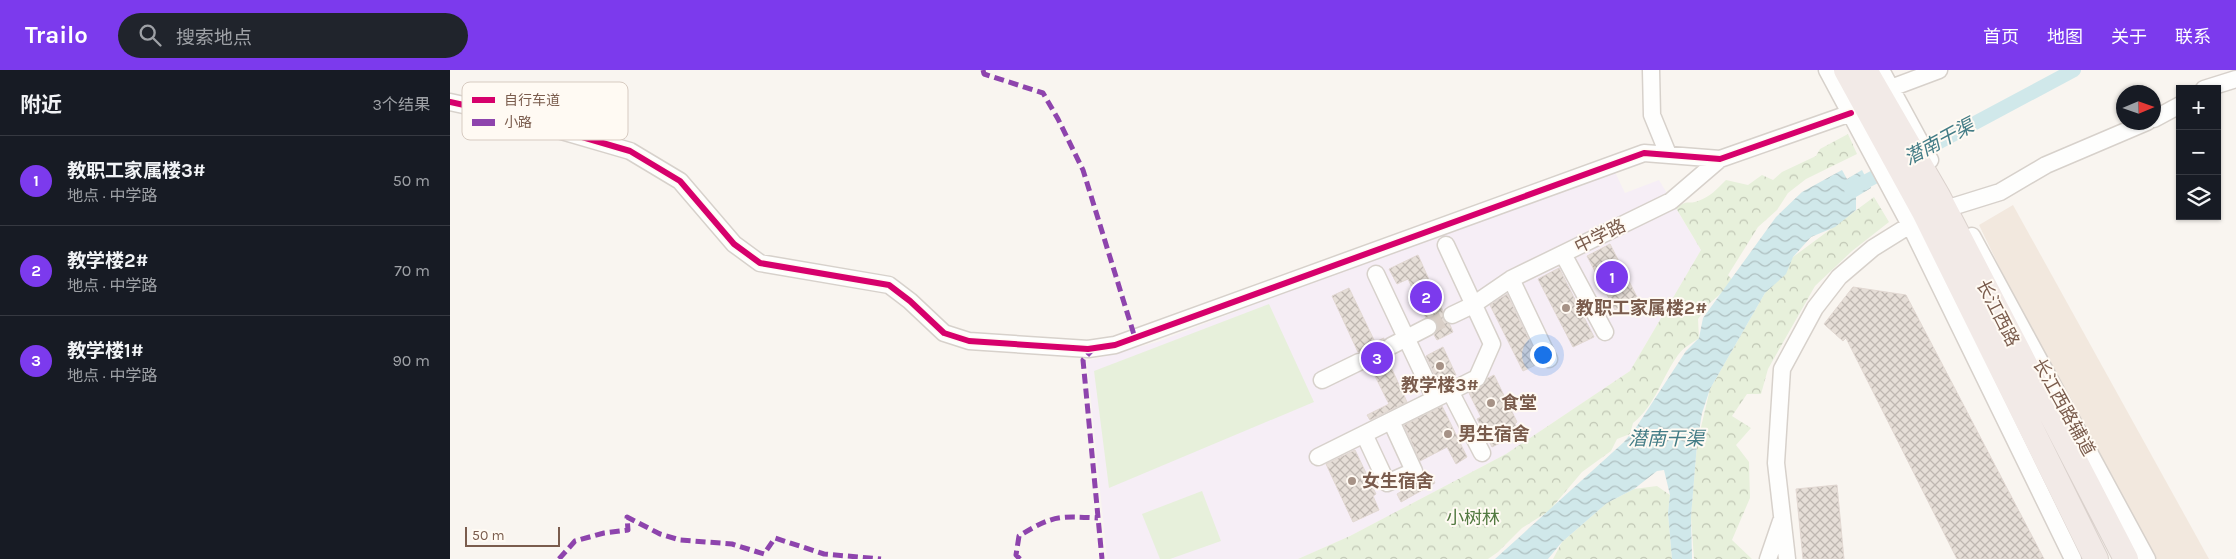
<!DOCTYPE html>
<html lang="zh">
<meta charset="utf-8">
<style>
:root{--surface:#171b24;--page:#20242c;--text:#f1f3f6;--muted:#9ea1a6;--line:#363941;--accent:#7c3aed}
body{margin:0;font-family:Karla,"Noto Sans SC",sans-serif;background:var(--page);color:var(--text)}
.controls{position:absolute;right:15px;top:15px;display:grid;overflow:hidden;border-radius:0px;box-shadow:0 1px 4px #0004}
.controls button{width:45px;height:45px;display:grid;place-items:center;padding:0;border:0;border-bottom:1px solid var(--line);background:var(--surface);color:var(--text);font:25px sans-serif}
.compass{position:absolute;left:1666px;top:15px;width:45px;height:45px;border-radius:50%;background:var(--surface);box-shadow:0 1px 4px #0004;rotate:88deg}
.scale{position:absolute;left:15px;bottom:12px;width:95px;box-sizing:border-box;padding-left:5px;border:2px solid #7a5c4d;border-top:0;font-size:14px;line-height:18px;white-space:nowrap;color:#7a5c4d;-webkit-text-stroke:4px #fffaf3;paint-order:stroke}
.you{position:absolute;left:1092px;top:284px;width:18px;height:18px;margin:-12px;border:4px solid #fff;border-radius:50%;background:#1a73e8;box-shadow:0 0 0 8px #1a73e833}
.badge{display:grid;place-items:center;width:32px;height:32px;border-radius:50%;background:var(--accent);color:#fff;font-size:16px;font-weight:700}
.pin{position:absolute;translate:-50% -50%;border:2px solid #fff;box-shadow:0 1px 5px #0006}
.list{margin:0;padding:0;list-style:none}
h2{display:flex;justify-content:space-between;align-items:center;height:65px;margin:0;padding:0 20px;font-size:21px}
h2 small{font-size:16px;font-weight:400;color:var(--muted)}
.list li{display:grid;grid-template-columns:32px 1fr auto;gap:15px;align-items:center;box-sizing:border-box;height:90px;padding:0 20px;border-top:1px solid var(--line)}
.list b{display:block;font-size:19px;white-space:nowrap}
.list p{margin:0;font-size:16px;white-space:nowrap;color:var(--muted)}
.list em{font-size:16px;font-style:normal;color:var(--muted)}
.icon{flex:none;width:28px;height:28px;fill:none;stroke:currentColor;stroke-width:2;stroke-linecap:round;stroke-linejoin:round}
.map{position:relative;flex:none;width:1786px;height:489px;overflow:hidden}
header{display:flex;align-items:center;gap:30px;box-sizing:border-box;height:70px;padding:0 25px;background:var(--accent);color:#fff}
header strong{font-size:24px}
nav{display:flex;gap:28px;margin-inline-start:auto;font-size:18px}
.search{width:350px;height:45px;background:var(--page);display:flex;align-items:center;gap:12px;box-sizing:border-box;padding:0 18px;border-radius:28px;color:var(--muted);font-size:19px}
main{display:flex}
aside{flex:1;background:var(--surface)}
.map>svg:first-child{display:block}
.residential{fill:#f2e8de}
.education{fill:#f6eef6}
.green{fill:#e7f0db}
.forest{fill:url(#forest-crowns)}
.water{fill:url(#water-waves)}
.lines{fill:none;stroke-linecap:round;stroke-linejoin:round}
.canal{stroke:#d0e8ea;stroke-width:14}
.building{fill:url(#building-cross-hatch);stroke:#e2d8d2}
.minor-tunnel{stroke:#d9cfc7;stroke-width:16;stroke-dasharray:16 8;stroke-linecap:butt}
.minor-casing{stroke:#d7d1cb;stroke-width:19}
.highway-casing{stroke:#dad1cc;stroke-width:26}
.minor{stroke:#fefefd;stroke-width:16}
.highway{stroke:#f2eae7;stroke-width:24}
.quiet{stroke:#8e44ad;stroke-width:5;stroke-dasharray:10 5;stroke-linecap:butt}
.cycleway-casing{stroke:#fffaf3;stroke-width:9}
.cycleway{stroke:#d6006c;stroke-width:6}
.poi-dot{fill:#a69286;stroke:#fffaf3;stroke-width:2}
.labels{text-anchor:middle;dominant-baseline:central;stroke-width:4;stroke-linejoin:round;paint-order:stroke}
.street-label{font-size:18px;fill:#7a5c4d;stroke:#fffaf3}
.poi-label{font-size:18px;font-weight:bold;fill:#7a5c4d;stroke:#fffaf3;text-anchor:start}
.park-label{font-size:18px;fill:#537a41;stroke:#fffaf3}
.water-label{font-size:19px;font-style:italic;fill:#437c86;stroke:#fffaf3}
.key{fill:#fffaf3;stroke:#d7cbc1;stroke-width:1}
.key-label{font-size:14px;fill:#7a5c4d}
</style>
<header>
<strong>Trailo</strong>
<div class="search"><svg class="icon" aria-label="search" viewBox="0 0 24 24"><circle cx="10" cy="10" r="6"/><path d="M15 15l6 6"/></svg>搜索地点</div>
<nav><a>首页</a><a>地图</a><a>关于</a><a>联系</a></nav>
</header>
<main>
<aside>
<h2>附近<small>3个结果</small></h2>
<ul class="list">
<li><span class="badge">1</span><div><b>教职工家属楼3#</b><p>地点 · 中学路</p></div><em>50 m</em></li>
<li><span class="badge">2</span><div><b>教学楼2#</b><p>地点 · 中学路</p></div><em>70 m</em></li>
<li><span class="badge">3</span><div><b>教学楼1#</b><p>地点 · 中学路</p></div><em>90 m</em></li>
</ul>
</aside>
<div class="map">
<svg width="1786" height="489" viewBox="0 0 1786 489">
<defs>
<pattern id="forest-crowns" width="20" height="18" patternUnits="userSpaceOnUse" patternTransform="scale(1.25)"><rect width="20" height="18" fill="#e7f0db"/><path d="M2 6a3 3 0 1 1 6 0M12 15a3 3 0 1 1 6 0" fill="none" stroke="#c0c6b4"/></pattern>
<pattern id="water-waves" width="16" height="10" patternUnits="userSpaceOnUse" patternTransform="scale(1.25)"><rect width="16" height="10" fill="#d0e8ea"/><path d="M0 5q4-4 8 0t8 0" fill="none" stroke="#aebfc0"/></pattern>
<pattern id="building-cross-hatch" width="8" height="8" patternUnits="userSpaceOnUse" patternTransform="scale(1.25)"><rect width="8" height="8" fill="#e6ded7"/><path d="M0 0l8 8M0 8l8-8" fill="none" stroke="#bfb7b1"/></pattern>
</defs>
<rect width="100%" height="100%" fill="#f9f5f0"/>
<path class="residential" d="M 1563,135 L 1759,489 L 1691,489 L 1529,155 Z"/>
<path class="education" d="M 1165,102 L 1175,123 L 1209,110 L 1251,180 L 1180,301 L 1056,384 L 900,466 L 848,489 L 657,489 L 637,291 L 707,272 L 821,228 Z"/>
<path class="green" d="M 819,234 L 864,332 L 659,418 L 644,301 Z
M 752,421 L 771,471 L 720,489 L 710,489 L 692,444 Z"/>
<path class="forest" d="M 1398,64 L 1407,84 L 1356,109 L 1338,123 L 1327,140 L 1308,157 L 1278,205 L 1284,212 L 1260,233 L 1248,249 L 1249,268 C 1242,273 1233,278 1228,285 C 1212,307 1205,336 1183,353 L 1180,364 L 1167,369 L 1161,381 L 1132,402 L 1099,441 L 1072,458 L 1048,482 L 1038,489 L 848,489 L 900,466 L 1056,384 L 1180,301 L 1251,180 L 1226,138 C 1239,129 1236,135 1248,131 C 1260,127 1267,119 1276,110 L 1298,115 L 1312,105 L 1323,110 L 1332,102 L 1366,86 L 1370,79 Z
M 1424,127 L 1439,152 L 1402,181 L 1365,216 L 1318,299 L 1311,324 L 1297,324 L 1282,346 L 1301,358 L 1286,375 L 1299,392 L 1300,428 L 1282,470 L 1302,489 L 1244,489 L 1241,447 L 1247,374 L 1260,319 L 1315,223 L 1343,187 Z
M 1207,416 L 1220,425 L 1218,443 L 1222,489 L 1103,489 L 1112,472 L 1157,433 L 1184,419 Z"/>
<path class="water" d="M 1392,100 L 1397,109 L 1412,100 L 1421,118 L 1406,127 L 1406,140 L 1385,157 L 1361,167 L 1343,187 L 1336,204 L 1315,223 L 1260,319 L 1252,343 L 1247,374 L 1241,447 L 1242,489 L 1222,489 L 1218,443 L 1220,425 L 1214,400 L 1207,401 L 1184,419 L 1157,433 L 1112,472 L 1098,489 L 1045,489 L 1174,372 L 1187,356 L 1236,281 L 1249,268 L 1253,248 L 1326,147 L 1352,122 Z"/>
<g class="lines">
<path class="canal" d="M 1465,85 L 1624,0
M 1401,119 L 1440,99"/>
</g>
<path class="building" d="M 1160,174 L 1187,227 L 1165,240 L 1137,186 Z
M 968,185 L 993,241 L 993,249 L 1000,255 L 1003,262 L 987,270 L 984,265 L 988,258 L 987,252 L 983,248 L 976,248 L 958,209 L 947,214 L 939,199 Z
M 1109,198 L 1144,267 L 1123,277 L 1088,209 Z
M 1403,217 L 1456,225 L 1594,489 L 1507,489 L 1396,268 L 1393,271 L 1374,254 Z
M 899,218 L 925,272 L 934,268 L 932,280 L 936,285 L 943,286 L 940,295 L 957,332 L 920,350 L 917,345 L 939,334 L 920,296 L 916,299 L 919,293 L 918,288 L 914,284 L 908,282 L 882,226 Z
M 1057,224 L 1090,293 L 1073,301 L 1040,235 Z
M 993,277 L 1006,305 L 989,314 L 976,286 Z
M 1044,305 L 1067,352 L 1065,354 L 1070,363 L 1042,377 L 1027,349 L 1031,347 L 1019,323 L 1031,317 L 1038,308 Z
M 992,336 L 1017,387 L 1006,394 L 997,377 L 970,391 L 954,355 Z
M 905,380 L 926,424 L 923,426 L 929,440 L 903,452 L 876,394 Z
M 980,404 L 985,413 L 951,432 L 947,424 Z
M 1387,415 L 1394,489 L 1353,489 L 1346,419 Z"/>
<g class="lines">
<path class="minor-tunnel" d="M 978,257 L 1002,245
M 909,292 L 941,276"/>
<defs>
<path id="minor" d="M 1201,0 L 1202,45 L 1218,84
M 1377,0 L 1460,155 L 1623,489
M 1431,0 L 1480,90
M 1441,18 L 1489,0
M 1754,19 L 1786,9
M 0,32 L 46,42 L 180,81 L 230,111 L 284,174 L 310,193 L 439,215 L 460,231 L 494,263 L 519,271 L 638,279 L 665,275 L 1194,83 L 1270,89 L 1401,43
M 1704,49 L 1730,35
M 1505,136 L 1550,122 L 1596,95 L 1697,52
M 1522,166 L 1697,489
M 1113,184 L 1155,262
M 926,204 L 985,329
M 1061,209 L 1099,289
M 1002,245 L 1023,235 L 1061,209 L 1221,131 L 1270,89
M 941,276 L 978,257
M 872,310 L 909,292
M 1000,321 L 1032,383
M 914,364 L 937,413 L 964,401 L 941,351
M 868,387 L 1027,308 L 1042,274 L 996,175
M 1318,489 L 1331,451
M 1337,489 L 1326,393 L 1332,299 L 1365,238 L 1389,207 L 1423,178 L 1460,155"/>
<path id="highway" d="M 1396,0 L 1474,142 L 1646,489
M 1415,0 L 1488,126 L 1676,489"/>
</defs>
<use href="#minor" class="minor-casing"/>
<use href="#highway" class="highway-casing"/>
<use href="#minor" class="minor"/>
<use href="#highway" class="highway"/>
<path class="quiet" d="M 533,0 L 534,4 L 593,23 L 608,49 L 633,100 L 685,268
M 644,278 L 633,290 L 652,489
M 109,489 L 125,471 L 154,463 L 178,460 L 177,447 L 210,464 L 230,470 L 282,474 L 314,484 L 325,468 L 374,484 L 431,489
M 570,489 L 566,485 L 569,466 C 603,445 609,446 648,448"/>
<defs>
<path id="cycleway" d="M 0,32 L 46,42 L 180,81 L 230,111 L 284,174 L 310,193 L 439,215 L 460,231 L 494,263 L 519,271 L 638,279 L 665,275 L 1194,83 L 1270,89 L 1401,43"/>
</defs>
<use href="#cycleway" class="cycleway-casing"/>
<use href="#cycleway" class="cycleway"/>
</g>
<g class="poi-dot">
<circle cx="1116" cy="238" r="5"/>
<circle cx="990" cy="296" r="5"/>
<circle cx="1041" cy="333" r="5"/>
<circle cx="998" cy="364" r="5"/>
<circle cx="902" cy="411" r="5"/>
</g>
<g class="labels">
<g class="street-label">
<text transform="translate(1150 166) rotate(-26)">中学路</text>
<text transform="translate(1548 243) rotate(63)">长江西路</text>
<text transform="translate(1614 337) rotate(61)">长江西路辅道</text>
</g>
<g class="poi-label">
<text x="1126" y="238">教职工家属楼2#</text>
<text x="990" y="315" text-anchor="middle">教学楼3#</text>
<text x="1051" y="333">食堂</text>
<text x="1008" y="364">男生宿舍</text>
<text x="912" y="411">女生宿舍</text>
</g>
<g class="park-label">
<text x="1023" y="448">小树林</text>
</g>
<g class="water-label">
<text transform="translate(1489 72) rotate(-28)">潜南干渠</text>
<text x="1216" y="369">潜南干渠</text>
</g>
</g>
<rect x="12" y="12" width="166" height="58" rx="8" class="key"/>
<rect x="22" y="27" width="23" height="6" fill="#d6006c"/>
<rect x="22" y="49" width="23" height="7" fill="#8e44ad"/>
<g class="key-label">
<text x="54" y="35">自行车道</text>
<text x="54" y="57">小路</text>
</g>
</svg>
<div class="controls">
<button>+</button>
<button>−</button>
<button><svg class="icon" aria-label="layers" viewBox="0 0 24 24"><path d="M12 4l9 5-9 5-9-5zM3 14l9 5 9-5"/></svg></button>
</div>
<svg class="compass" viewBox="-18 -18 36 36"><path d="M0-13l5 13h-10z" fill="#e53935"/><path d="M0 13l5-13h-10z" fill="#9ea1a6"/></svg>
<div class="scale">50 m</div>
<div class="you"></div>
<div class="pin badge" style="left:1162px;top:207px">1</div>
<div class="pin badge" style="left:976px;top:227px">2</div>
<div class="pin badge" style="left:927px;top:288px">3</div>
</div>
</main>
